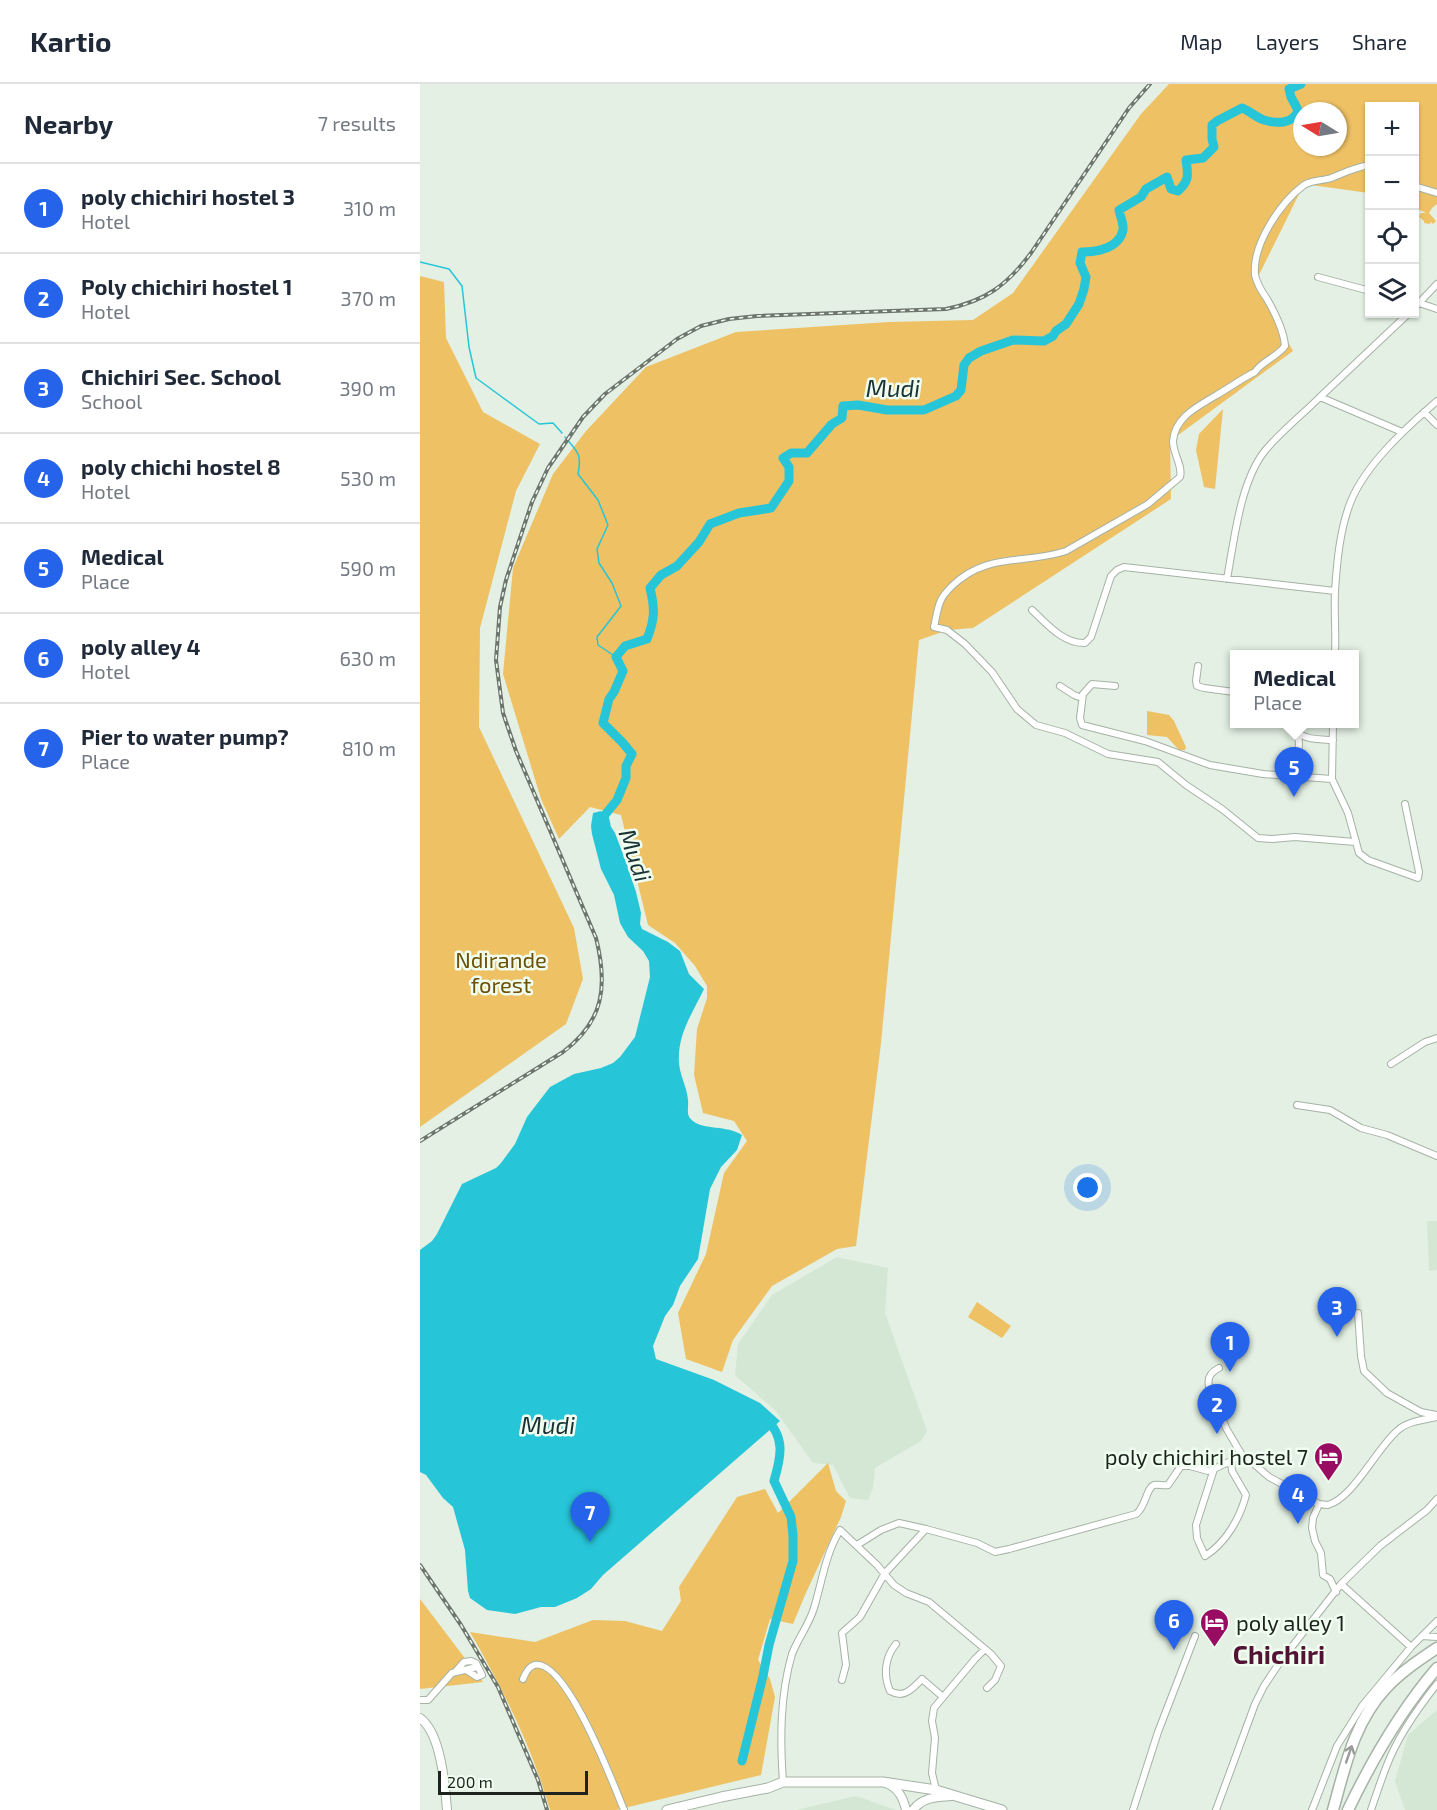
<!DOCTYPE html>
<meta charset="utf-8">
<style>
:root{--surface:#fff;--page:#f6f6f7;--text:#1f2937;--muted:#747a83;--line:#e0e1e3;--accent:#2563eb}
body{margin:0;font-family:"Exo 2",sans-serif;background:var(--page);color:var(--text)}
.controls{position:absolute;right:18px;top:18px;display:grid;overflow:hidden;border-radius:0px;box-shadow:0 2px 4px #0004}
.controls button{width:54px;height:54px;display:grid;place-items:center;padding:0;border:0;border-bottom:2px solid var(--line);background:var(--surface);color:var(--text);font:30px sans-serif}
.compass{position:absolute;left:873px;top:18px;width:54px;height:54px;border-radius:50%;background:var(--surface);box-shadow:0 2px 4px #0004;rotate:281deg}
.scale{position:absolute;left:18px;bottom:15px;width:150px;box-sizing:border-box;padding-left:6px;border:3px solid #1e231e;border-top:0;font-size:16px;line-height:21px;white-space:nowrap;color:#1e231e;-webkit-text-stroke:4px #f0fef0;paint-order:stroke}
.you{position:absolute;left:668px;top:1104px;width:21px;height:21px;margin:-15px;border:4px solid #fff;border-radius:50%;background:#1a73e8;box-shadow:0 0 0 9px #1a73e833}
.badge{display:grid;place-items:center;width:39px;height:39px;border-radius:50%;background:var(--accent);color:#fff;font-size:20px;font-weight:700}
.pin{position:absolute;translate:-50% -50px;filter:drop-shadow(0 2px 3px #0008)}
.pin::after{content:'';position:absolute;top:32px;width:21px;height:18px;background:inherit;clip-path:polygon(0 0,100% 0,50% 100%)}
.popup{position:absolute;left:810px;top:566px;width:129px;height:78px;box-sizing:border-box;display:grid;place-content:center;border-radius:0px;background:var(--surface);filter:drop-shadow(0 2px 4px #0005);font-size:20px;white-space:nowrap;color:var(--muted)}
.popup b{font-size:22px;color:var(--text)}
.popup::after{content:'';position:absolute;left:50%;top:100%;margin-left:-12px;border:12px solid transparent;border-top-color:var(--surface)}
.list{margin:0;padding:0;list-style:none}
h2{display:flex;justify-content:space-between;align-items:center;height:78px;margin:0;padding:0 24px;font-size:26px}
h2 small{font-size:20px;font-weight:400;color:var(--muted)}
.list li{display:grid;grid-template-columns:39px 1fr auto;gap:18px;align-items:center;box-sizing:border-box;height:90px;padding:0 24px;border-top:2px solid var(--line)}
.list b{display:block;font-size:22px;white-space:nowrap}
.list p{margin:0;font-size:20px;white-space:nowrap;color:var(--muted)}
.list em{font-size:20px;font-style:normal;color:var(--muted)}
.icon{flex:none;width:33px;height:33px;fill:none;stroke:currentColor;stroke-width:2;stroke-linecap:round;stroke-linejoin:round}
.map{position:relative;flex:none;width:1017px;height:1726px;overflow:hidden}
header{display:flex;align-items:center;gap:36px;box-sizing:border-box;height:84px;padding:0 30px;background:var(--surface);border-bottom:2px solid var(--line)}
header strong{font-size:28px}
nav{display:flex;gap:33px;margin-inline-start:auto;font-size:21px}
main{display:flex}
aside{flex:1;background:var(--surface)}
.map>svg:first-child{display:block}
.built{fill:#d3e7d4}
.green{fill:#eec164;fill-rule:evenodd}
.water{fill:#27c5d8}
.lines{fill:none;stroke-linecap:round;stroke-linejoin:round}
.stream{stroke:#27c5d8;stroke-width:1.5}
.river{stroke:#27c5d8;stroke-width:9}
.street-casing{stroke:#a5b2a5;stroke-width:8}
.secondary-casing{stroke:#a5b2a5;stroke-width:10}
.primary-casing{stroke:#a5b2a5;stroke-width:11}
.highway-casing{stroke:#a5b2a5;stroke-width:13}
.street{stroke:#fff;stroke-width:6}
.secondary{stroke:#fff;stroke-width:8}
.primary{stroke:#fff;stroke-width:9}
.highway{stroke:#fff;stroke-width:10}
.rail-casing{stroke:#6d756d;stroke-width:4}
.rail{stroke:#f0fef0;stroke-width:1.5;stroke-dasharray:4.5;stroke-linecap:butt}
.oneway{stroke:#9a9c9a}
.labels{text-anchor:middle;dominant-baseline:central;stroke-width:5;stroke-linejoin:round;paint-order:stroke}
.park-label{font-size:22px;fill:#6f5103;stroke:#f0fef0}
.poi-label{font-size:22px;fill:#1e231e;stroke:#f0fef0;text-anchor:end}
.water-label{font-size:24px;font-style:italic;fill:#1a3236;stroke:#f0fef0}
.quarter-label{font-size:26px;font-weight:bold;fill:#521335;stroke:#f0fef0}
</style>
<header>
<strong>Kartio</strong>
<nav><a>Map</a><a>Layers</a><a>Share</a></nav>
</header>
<main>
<aside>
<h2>Nearby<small>7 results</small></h2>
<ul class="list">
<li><span class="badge">1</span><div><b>poly chichiri hostel 3</b><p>Hotel</p></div><em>310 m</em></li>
<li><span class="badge">2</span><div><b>Poly chichiri hostel 1</b><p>Hotel</p></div><em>370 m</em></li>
<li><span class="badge">3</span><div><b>Chichiri Sec. School</b><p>School</p></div><em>390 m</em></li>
<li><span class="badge">4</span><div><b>poly chichi hostel 8</b><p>Hotel</p></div><em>530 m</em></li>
<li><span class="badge">5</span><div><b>Medical</b><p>Place</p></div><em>590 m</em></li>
<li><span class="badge">6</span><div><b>poly alley 4</b><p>Hotel</p></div><em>630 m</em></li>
<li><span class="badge">7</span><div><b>Pier to water pump?</b><p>Place</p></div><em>810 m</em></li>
</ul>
</aside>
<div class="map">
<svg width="1017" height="1726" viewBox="0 0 1017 1726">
<rect width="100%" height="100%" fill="#e3f0e3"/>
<path class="built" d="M 1007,1137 L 1017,1137 L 1017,1186 L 1009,1187 Z
M 417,1173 L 468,1184 L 465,1229 L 507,1347 L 501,1357 L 455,1384 L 453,1404 L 448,1416 L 430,1414 L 413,1381 L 393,1379 L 355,1326 L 315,1291 L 318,1260 L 352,1211 Z
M 1017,1626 L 1017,1726 L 985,1726 L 975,1697 L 988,1651 Z
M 436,1712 L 476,1726 L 376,1726 Z"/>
<path class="green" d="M 749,0 L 1017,0 L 1017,120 L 1012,124 L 1009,129 L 1016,137 L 1013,140 L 1011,138 L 1010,140 L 1004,139 L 1004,137 L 999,133 L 1001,129 L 1006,129 L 998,125 L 997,115 L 995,115 L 994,22 L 950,22 L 949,109 L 884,100 L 835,199 L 873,267 L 750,357 L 751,415 L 553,544 L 528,546 L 499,556 L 461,959 L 436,1162 L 417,1165 L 352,1202 L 313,1256 L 302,1288 L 266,1275 L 258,1229 L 286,1170 L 304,1089 L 327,1057 L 314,1037 L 283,1029 L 274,991 L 277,945 L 287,914 L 287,902 L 275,882 L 255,859 L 228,841 L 201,731 L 170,723 L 139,755 L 121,715 L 83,590 L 93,484 L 133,390 L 166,347 L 226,283 L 316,248 L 469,238 L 553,236 L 593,209 L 721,30 ZM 882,27 L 918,27 L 918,63 L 882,63 Z
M 0,192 L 24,198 L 26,254 L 63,328 L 120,360 L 96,407 L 60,544 L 59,643 L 154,844 L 163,895 L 146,940 L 0,1043 Z
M 803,325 L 795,405 L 784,403 L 776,366 L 779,350 Z
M 727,627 L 749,631 L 754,637 L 766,663 L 765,666 L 759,666 L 747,653 L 727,651 Z
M 557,1218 L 591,1242 L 582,1254 L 548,1233 Z
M 408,1379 L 416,1407 L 426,1417 L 421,1433 L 385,1511 L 373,1540 L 350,1535 L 338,1576 L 350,1595 L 355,1613 L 341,1691 L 196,1726 L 130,1726 C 112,1663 83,1605 50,1548 L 115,1558 L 173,1536 L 205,1537 L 242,1547 L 261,1517 L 259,1503 L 317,1413 L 345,1405 L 358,1429 Z
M 0,1515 L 63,1598 L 0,1605 Z"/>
<path class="water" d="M 181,727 L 195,749 L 206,778 L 216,808 L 221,829 L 220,840 L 222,845 L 248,858 L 260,867 L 269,890 L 284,905 C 272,930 257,951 259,979 C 260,992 267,1003 268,1016 C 269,1024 265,1031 273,1037 C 283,1046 307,1041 322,1051 L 317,1066 L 301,1083 L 290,1105 L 278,1175 L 260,1202 L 253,1221 L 245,1232 L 233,1262 L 236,1275 L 294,1296 L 340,1319 L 360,1337 L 183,1491 L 171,1505 L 157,1514 L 135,1523 L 121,1523 L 95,1530 L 67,1526 L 50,1514 L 48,1507 L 45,1466 L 33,1423 L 23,1414 L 6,1391 L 0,1388 L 0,1166 L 12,1157 L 17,1150 L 42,1100 L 76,1084 L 81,1079 L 95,1060 L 107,1033 L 130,1003 L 154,990 L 181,984 L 193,979 L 200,973 L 215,953 L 230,893 L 229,877 L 223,867 L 208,853 L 200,839 L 194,811 L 181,785 L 172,750 L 171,742 L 173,729 Z"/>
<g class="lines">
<path class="stream" d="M 0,178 L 29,185 L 42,202 L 49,263 L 56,294 L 119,340 L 133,339 L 142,349
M 145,353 C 158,368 162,370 158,390 L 178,416 L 188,441 L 177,465 L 179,479 L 192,499 L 201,522 L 177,553 L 178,561 L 196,573"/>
<path class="river" d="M 186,741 L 184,732 L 197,716 L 206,694 L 206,682 L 212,670 L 202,658 L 183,639 L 189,615 L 194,608 L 203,587 L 196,573 L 205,562 L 227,555 C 235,535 235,525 230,504 L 241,491 L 257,482 L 279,458 L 290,440 L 319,429 L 351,424 L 369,397 L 369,383 L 363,374 L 371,369 L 387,369 L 412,340 L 422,334 L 423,322 L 438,321 L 467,326 L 504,326 L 536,312 L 541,306 L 544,281 L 549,274 L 561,267 L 593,256 L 624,257 L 633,252 L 636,247 L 646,240 L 659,220 L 664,205 L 666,193 L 660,179 L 662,168 C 678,168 699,164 703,146 C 704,140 700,132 699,126 L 721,113 L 726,105 L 747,93 L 751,105 L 758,107 C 770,96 768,90 766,76 L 783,74 L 794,63 L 792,55 L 792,41 L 797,37 L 822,24 C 830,27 837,34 844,36 C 857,40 874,40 878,26 L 871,13 L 869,5 L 881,0
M 345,1334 C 366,1353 361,1373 354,1397 L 356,1401
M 322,1677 L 343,1592 L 349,1561 L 373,1477 L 373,1451 L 371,1433 L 354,1397"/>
<defs>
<path id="street" d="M 994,102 L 1017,109
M 898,193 L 950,207
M 994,218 L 999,219 L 1017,200
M 994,224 L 999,219 L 1017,225
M 1004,328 L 1017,341
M 982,348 L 900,313 L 988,230
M 807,495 C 814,457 820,399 844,368 C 859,349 883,330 900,313
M 612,526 C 626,539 643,560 665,559 L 671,553 L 691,492 L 697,486 L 704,483 L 915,507
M 915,570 C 916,549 914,528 915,507 C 917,477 920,444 931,417 C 946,380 987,343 1017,317
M 778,582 L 776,597 L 777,602 L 784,604 L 814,608
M 640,602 L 654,611 L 662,614
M 695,602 L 672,600 L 663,610 L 660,634 L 662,641 L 725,657 L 790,681 L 843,690 L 912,695
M 913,640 L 912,695 L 928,729 L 939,769 L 948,776 L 998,794 L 999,788 L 985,720
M 871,642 C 883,657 896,655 913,656
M 876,692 L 879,660 L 878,650
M 935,758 L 875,753 L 852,755 L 838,754 L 802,725 L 766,701 L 738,678 L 688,670 L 645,649 L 616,641 L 597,625 L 572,588 L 545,560 L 527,546 L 514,543 C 516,535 517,524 521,516 C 523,511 528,506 532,502 C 567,468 604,481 646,467 L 728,420 L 760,393 C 763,382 753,370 753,357 C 755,333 777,323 795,312 C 809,304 821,295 835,288 C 842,277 857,273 865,262 C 864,246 855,229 847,215 C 842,208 837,200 835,191 C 832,160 861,118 884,101 C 892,96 902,97 911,94 C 924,89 935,83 950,81
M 971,980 L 1005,958 L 1017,954
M 877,1021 L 910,1026 L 941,1044 L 967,1051 L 1017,1072
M 938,1229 L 941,1272 L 944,1287 L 967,1309 L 1001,1328 L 1016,1331
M 799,1284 C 791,1288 787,1293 789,1302 L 806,1344 L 823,1373
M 794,1385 L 776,1441 L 777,1454 L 785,1472 C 806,1459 820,1434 826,1411 L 812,1387 L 811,1378
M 899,1420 L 893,1434 L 892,1444 L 895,1457 L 901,1469 L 903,1491 L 910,1495 L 916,1508
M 437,1461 L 461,1446 L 479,1439 L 506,1445
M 921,1500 L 991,1563
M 1002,1552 L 1017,1553
M 476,1560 C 465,1573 463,1591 470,1607 C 484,1615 492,1605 502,1595 L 523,1613
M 36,1587 L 44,1578 L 51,1577 L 56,1579 L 62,1591 L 57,1593 L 46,1586
M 103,1595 C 105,1590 108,1583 114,1581 C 146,1573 194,1702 204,1726
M 422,1596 L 426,1581 L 422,1549 L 440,1533 L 465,1489 L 506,1445 L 557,1459 L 575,1468 L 589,1465 L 716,1430 C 726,1423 726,1404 734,1401 C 738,1400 744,1402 748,1401 L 761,1382 L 770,1382 L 788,1387 L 794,1385 L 819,1373 L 826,1373 L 849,1393 L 899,1420 L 908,1421 C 934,1413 956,1365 978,1346 C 988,1337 1004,1336 1017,1333
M 0,1616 L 8,1616 L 32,1589 L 57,1583
M 363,1698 C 360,1655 360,1611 372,1570 C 378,1554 389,1541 394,1524 C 402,1498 405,1471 420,1446 L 457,1481 L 474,1501 L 486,1509 L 509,1518 L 571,1570 L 581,1582 L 575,1596 L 567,1604
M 516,1706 L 512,1689 L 515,1654 L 512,1637 L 514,1624 L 555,1575 L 565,1565
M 713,1726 L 738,1648 L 775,1552
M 796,1726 L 835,1620 L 844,1602 L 860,1578 L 921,1500 L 960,1462 L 1007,1426 L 1017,1415
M 892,1726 L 917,1662 L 942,1622 L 991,1563 L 1017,1537
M 951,1726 C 956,1711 961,1696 967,1681 C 978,1652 998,1624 1017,1600"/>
<path id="secondary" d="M 0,1634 C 21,1649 25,1701 27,1726
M 466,1699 C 478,1704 483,1713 486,1726
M 493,1726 C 503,1713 516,1713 531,1712"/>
<path id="primary" d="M 247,1726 L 301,1713 L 348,1704 L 363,1698 L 463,1698 L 516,1706 L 582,1726"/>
<path id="highway" d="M 913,1726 C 925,1683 934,1638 966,1604 C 981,1588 999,1576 1017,1564
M 928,1726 C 952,1676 981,1626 1017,1584"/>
</defs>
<use href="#street" class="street-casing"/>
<use href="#secondary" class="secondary-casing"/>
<use href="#primary" class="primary-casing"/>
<use href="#highway" class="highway-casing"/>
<use href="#street" class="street"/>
<use href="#secondary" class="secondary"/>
<use href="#primary" class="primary"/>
<use href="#highway" class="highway"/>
<defs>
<path id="rail" d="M 0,1057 L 143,968 C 184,937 188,902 176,854 L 96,667 L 83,629 L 76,576 L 80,523 L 86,496 L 112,418 L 128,384 L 163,333 L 185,310 L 257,255 L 281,242 L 309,235 L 337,232 L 526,225 C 566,217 587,201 611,169 L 709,24 L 730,0
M 0,1481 L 41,1541 L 78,1603 L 118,1696 L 127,1726"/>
</defs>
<use href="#rail" class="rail-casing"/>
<use href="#rail" class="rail"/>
</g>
<defs><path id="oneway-shaft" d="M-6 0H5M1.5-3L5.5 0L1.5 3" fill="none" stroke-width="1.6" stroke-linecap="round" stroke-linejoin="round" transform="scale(1.5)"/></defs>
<use class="oneway" href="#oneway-shaft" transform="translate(929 1670) rotate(-71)"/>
<defs>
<symbol id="hotel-pin" viewBox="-11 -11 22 30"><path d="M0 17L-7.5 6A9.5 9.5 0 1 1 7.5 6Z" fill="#980d62" stroke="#f0fef0"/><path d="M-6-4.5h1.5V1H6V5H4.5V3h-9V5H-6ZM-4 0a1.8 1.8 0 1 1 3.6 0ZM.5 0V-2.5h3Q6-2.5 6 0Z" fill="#fff"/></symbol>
</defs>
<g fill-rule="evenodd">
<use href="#hotel-pin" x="892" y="1356" width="33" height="45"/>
<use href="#hotel-pin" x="778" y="1522" width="33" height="45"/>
</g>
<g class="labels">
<g class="park-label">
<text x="81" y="875">Ndirande<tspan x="81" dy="25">forest</tspan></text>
</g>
<g class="poi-label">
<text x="888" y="1372">poly chichiri hostel 7</text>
<text x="816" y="1538" text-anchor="start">poly alley 1</text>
</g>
<g class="water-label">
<text x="473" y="303">Mudi</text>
<text transform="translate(216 771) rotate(71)">Mudi</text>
<text x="128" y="1340">Mudi</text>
</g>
<g class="quarter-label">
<text x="859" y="1569">Chichiri</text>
</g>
</g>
</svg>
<div class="controls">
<button>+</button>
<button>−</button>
<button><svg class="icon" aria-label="locate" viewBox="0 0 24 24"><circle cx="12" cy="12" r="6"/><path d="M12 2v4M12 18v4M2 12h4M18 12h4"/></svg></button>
<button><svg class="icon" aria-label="layers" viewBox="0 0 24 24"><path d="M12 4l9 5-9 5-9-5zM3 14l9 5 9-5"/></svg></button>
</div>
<svg class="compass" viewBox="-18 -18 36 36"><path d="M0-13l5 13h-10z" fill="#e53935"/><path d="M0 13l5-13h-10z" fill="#747a83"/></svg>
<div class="scale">200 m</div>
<div class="you"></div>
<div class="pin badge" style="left:810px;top:1288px">1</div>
<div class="pin badge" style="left:797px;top:1350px">2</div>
<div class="pin badge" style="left:917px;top:1253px">3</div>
<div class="pin badge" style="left:878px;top:1440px">4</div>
<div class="pin badge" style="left:874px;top:713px">5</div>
<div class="popup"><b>Medical</b>Place</div>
<div class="pin badge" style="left:754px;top:1566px">6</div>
<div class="pin badge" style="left:170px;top:1458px">7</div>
</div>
</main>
